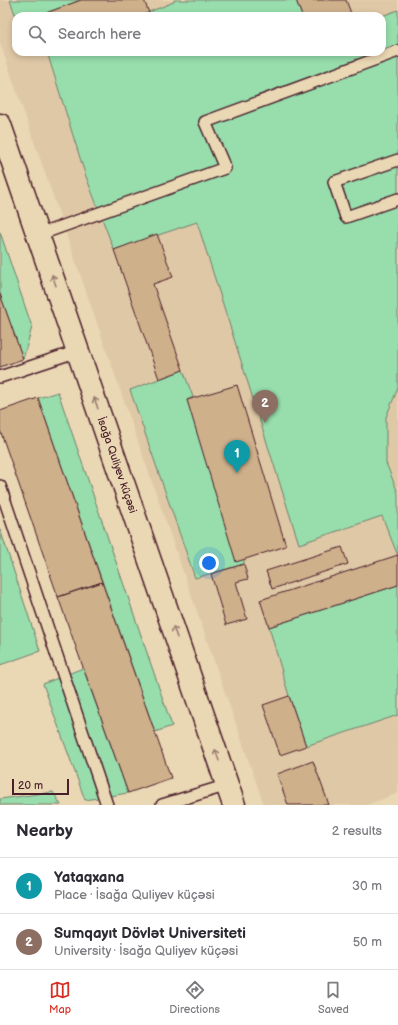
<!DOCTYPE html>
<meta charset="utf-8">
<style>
:root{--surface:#fff;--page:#f7f7f7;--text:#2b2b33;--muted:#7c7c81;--line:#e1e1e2;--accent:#d93025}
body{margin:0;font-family:"Balsamiq Sans",sans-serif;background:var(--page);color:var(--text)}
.scale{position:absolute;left:12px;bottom:10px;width:57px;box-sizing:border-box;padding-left:4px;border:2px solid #4a1f2b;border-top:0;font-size:11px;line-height:14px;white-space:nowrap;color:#4a1f2b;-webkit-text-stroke:3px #ead7b4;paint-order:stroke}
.you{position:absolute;left:209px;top:563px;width:14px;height:14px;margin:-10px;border:3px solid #fff;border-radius:50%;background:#1a73e8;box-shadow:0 0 0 6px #1a73e833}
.badge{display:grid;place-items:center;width:26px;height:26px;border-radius:50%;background:var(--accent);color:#fff;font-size:13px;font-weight:700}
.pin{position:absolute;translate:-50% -33px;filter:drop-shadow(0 1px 2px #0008)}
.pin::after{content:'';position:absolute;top:21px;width:14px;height:12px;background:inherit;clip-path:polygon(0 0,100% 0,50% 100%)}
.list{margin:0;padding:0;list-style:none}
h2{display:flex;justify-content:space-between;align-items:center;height:52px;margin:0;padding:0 16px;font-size:17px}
h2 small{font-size:13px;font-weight:400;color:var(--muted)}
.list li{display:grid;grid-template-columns:26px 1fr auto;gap:12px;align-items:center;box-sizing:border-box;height:56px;padding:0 16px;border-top:1px solid var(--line)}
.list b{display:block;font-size:15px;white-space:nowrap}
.list p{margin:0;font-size:13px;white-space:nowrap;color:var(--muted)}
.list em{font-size:13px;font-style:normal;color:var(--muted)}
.icon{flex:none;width:22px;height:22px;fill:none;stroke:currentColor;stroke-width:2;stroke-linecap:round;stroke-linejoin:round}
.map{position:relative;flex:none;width:398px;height:805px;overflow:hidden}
.search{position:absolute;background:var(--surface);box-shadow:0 2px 6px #0003;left:12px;right:12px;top:12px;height:44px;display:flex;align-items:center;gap:10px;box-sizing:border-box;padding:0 14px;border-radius:12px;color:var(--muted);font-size:15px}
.sheet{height:164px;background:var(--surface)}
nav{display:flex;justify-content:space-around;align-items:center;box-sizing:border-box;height:56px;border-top:1px solid var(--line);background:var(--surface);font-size:11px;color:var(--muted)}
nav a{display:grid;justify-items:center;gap:2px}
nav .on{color:var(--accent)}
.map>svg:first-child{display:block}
.built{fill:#dfc8a6;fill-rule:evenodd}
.green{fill:#97deac;stroke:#707e6c}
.building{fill:#ceb08b;stroke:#4a1f2b}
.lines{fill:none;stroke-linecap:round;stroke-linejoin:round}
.lane-casing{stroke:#4a1f2b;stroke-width:14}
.street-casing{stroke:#4a1f2b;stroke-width:25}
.lane{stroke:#ead7b4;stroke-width:11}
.street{stroke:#ead7b4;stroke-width:22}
.oneway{stroke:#9a7b70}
.labels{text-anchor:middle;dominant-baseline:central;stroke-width:4;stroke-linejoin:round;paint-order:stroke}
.street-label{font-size:11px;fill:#4a1f2b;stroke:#ead7b4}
</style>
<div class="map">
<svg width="398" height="805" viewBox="0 0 398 805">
<rect width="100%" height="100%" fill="#ead7b4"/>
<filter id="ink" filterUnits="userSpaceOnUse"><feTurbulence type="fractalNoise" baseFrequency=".025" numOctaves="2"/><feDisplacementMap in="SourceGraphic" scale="8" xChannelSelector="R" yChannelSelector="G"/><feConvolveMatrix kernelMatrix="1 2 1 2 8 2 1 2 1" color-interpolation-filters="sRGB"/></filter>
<g filter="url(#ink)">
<path class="built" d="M 0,0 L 398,0 L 398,793 L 367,805 L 264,805 L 0,43 ZM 16,16 L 382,16 L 382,52 L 16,52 Z"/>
<path class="green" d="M 10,0 L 81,0 L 38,16 L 16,16 L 16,17 Z
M 174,0 L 296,0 L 302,16 L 139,16 L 174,2 Z
M 398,10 L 398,388 L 386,417 L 386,463 L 398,493 L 398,556 L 382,516 L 299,544 L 197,222 L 114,250 L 85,174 L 47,52 L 382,52 L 382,16 Z
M 0,232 L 32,327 L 23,359 L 0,294 Z
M 183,370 L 193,397 L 187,400 L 244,559 L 244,564 L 195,578 L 130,390 Z
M 58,392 L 172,726 L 155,732 L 38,398 Z
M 0,529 L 40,651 L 0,665 Z
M 398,585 L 398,715 L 306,746 L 289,696 L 269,627 Z
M 83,668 L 128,793 L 85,800 L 43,684 Z
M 53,792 L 61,805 L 0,805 L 0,799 Z"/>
<path class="building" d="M 81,0 L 144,0 L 149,13 L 139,16 L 38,16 Z
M 296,0 L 346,0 L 352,16 L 302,16 Z
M 157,234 L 173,277 L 153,284 L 183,370 L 159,379 L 114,250 Z
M 0,294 L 23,359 L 0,367 Z
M 237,385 L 286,546 L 236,562 L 187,400 Z
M 38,398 L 102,582 L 58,597 L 0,430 L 0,411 Z
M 342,547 L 348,564 L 272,589 L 266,571 Z
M 398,555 L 398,585 L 269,627 L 260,600 Z
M 244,564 L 248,579 L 236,582 L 247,619 L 226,625 L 211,574 Z
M 102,582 L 171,778 L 128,793 L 58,597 Z
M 289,696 L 306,746 L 280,755 L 263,705 Z
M 313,761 L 329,805 L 288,805 L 277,774 Z"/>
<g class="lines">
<defs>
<path id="lane" d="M 398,160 L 334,182 L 346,217 L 398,199
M 38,235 L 225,168 L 205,122 L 398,51
M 0,377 L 78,351
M 0,486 L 107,805
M 162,805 L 228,785"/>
<path id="street" d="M 0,125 L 234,805"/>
</defs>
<use href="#lane" class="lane-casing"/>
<use href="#street" class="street-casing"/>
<use href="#lane" class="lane"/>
<use href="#street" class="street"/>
</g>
<defs><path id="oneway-shaft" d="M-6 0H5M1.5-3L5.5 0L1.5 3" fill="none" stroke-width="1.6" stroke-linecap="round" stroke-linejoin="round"/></defs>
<g class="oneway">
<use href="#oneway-shaft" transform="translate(54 280) rotate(-109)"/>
<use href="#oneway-shaft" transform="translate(96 403) rotate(-109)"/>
<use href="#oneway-shaft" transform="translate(175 632) rotate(-109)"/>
<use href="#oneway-shaft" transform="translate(217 755) rotate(-109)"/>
</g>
</g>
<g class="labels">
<g class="street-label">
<text transform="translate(117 465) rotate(71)">İsağa Quliyev küçəsi</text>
</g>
</g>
</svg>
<div class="scale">20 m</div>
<div class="you"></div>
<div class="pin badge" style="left:237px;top:473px;background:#0f9aa8">1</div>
<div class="pin badge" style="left:265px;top:423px;background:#8d6e63">2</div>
<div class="search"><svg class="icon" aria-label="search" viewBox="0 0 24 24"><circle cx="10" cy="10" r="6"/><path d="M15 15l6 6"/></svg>Search here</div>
</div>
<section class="sheet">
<h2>Nearby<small>2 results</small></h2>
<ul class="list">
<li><span class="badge" style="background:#0f9aa8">1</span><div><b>Yataqxana</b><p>Place · İsağa Quliyev küçəsi</p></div><em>30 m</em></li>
<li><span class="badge" style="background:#8d6e63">2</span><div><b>Sumqayıt Dövlət Universiteti</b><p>University · İsağa Quliyev küçəsi</p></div><em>50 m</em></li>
</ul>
</section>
<nav>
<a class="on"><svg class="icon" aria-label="map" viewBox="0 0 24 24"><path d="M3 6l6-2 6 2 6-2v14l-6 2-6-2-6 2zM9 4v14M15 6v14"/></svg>Map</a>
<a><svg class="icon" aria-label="directions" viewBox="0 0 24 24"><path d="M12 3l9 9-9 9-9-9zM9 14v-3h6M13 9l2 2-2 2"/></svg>Directions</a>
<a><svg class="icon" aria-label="saved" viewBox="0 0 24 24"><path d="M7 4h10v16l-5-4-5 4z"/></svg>Saved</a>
</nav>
